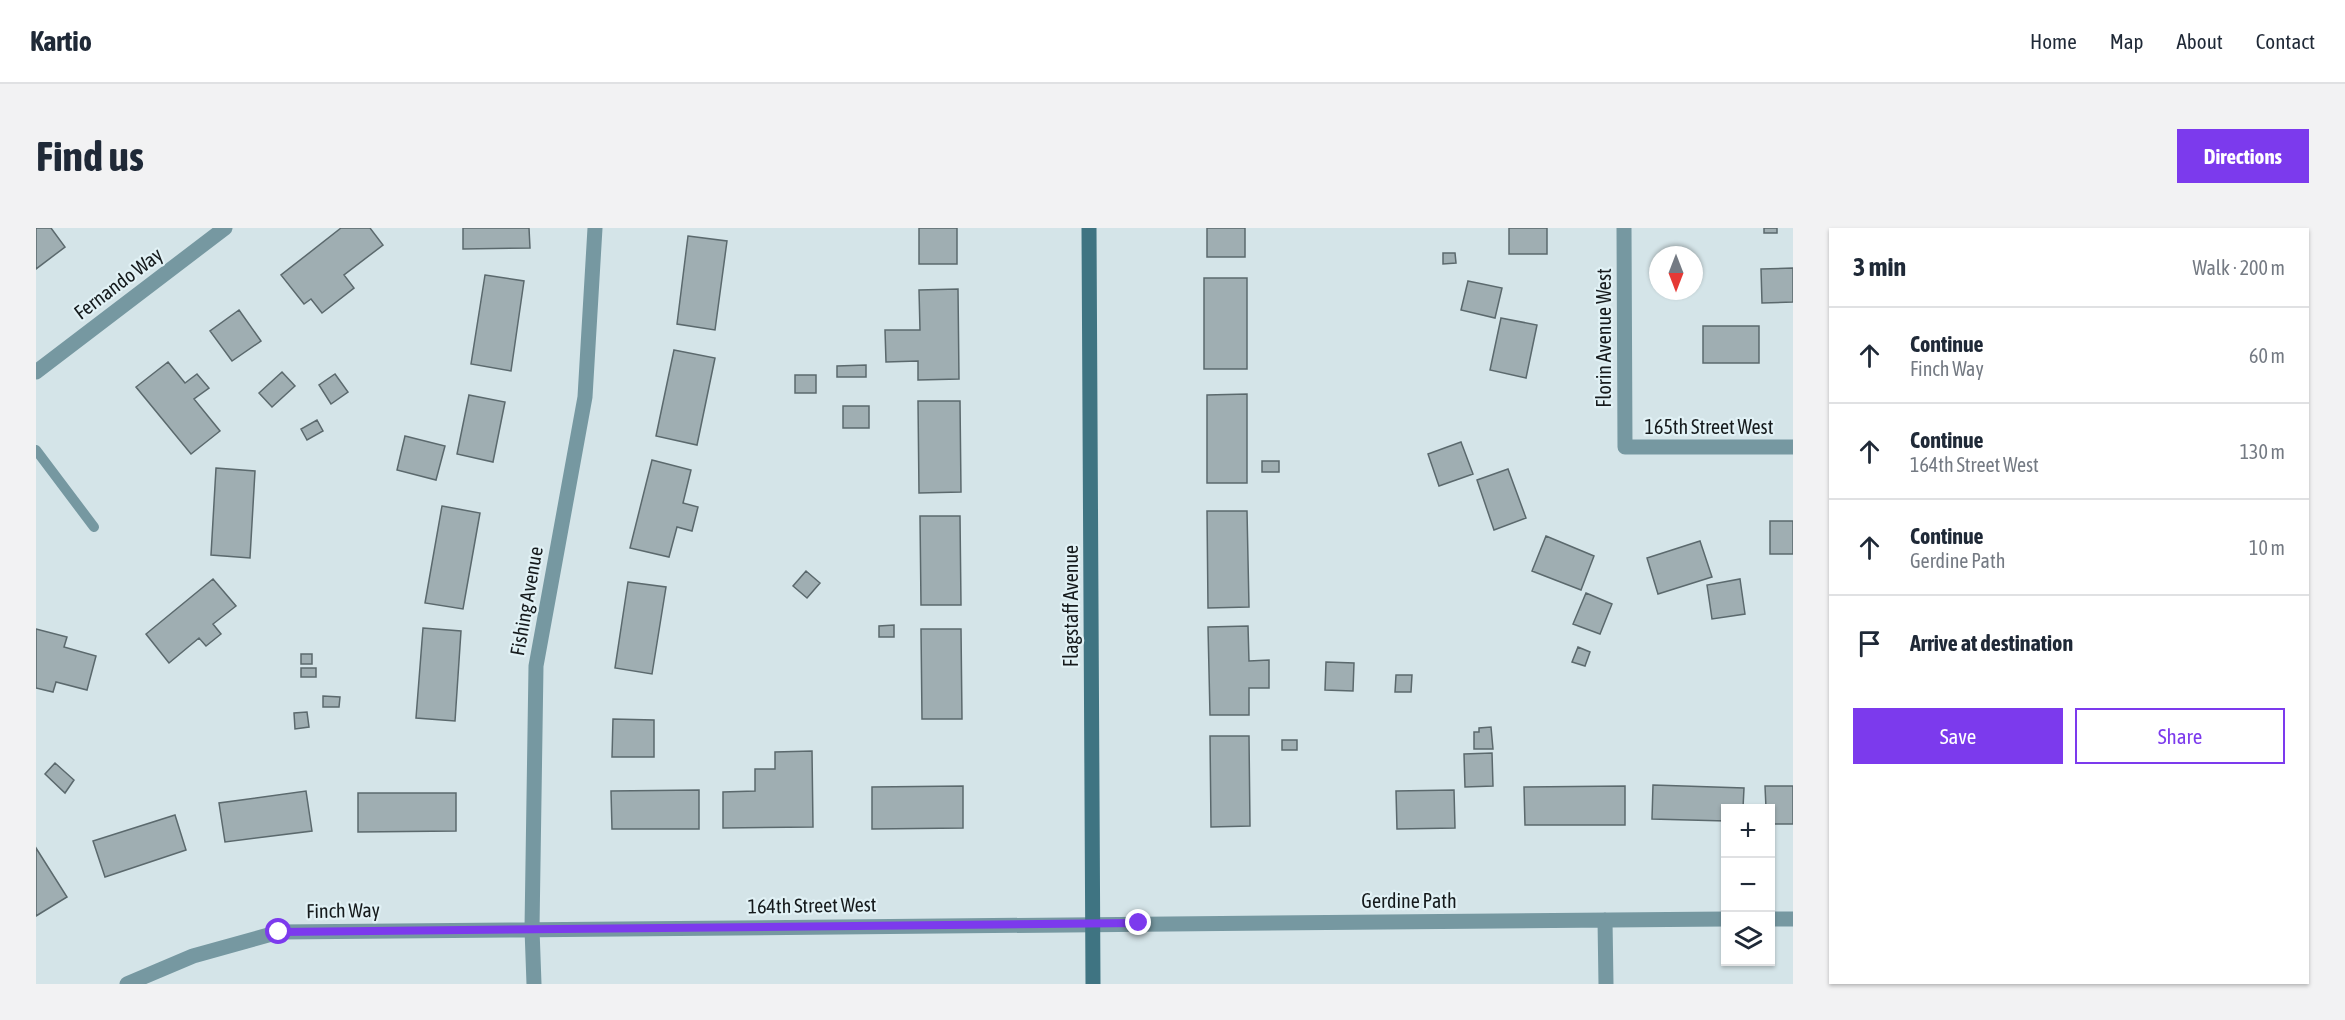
<!DOCTYPE html>
<meta charset="utf-8">
<style>
:root{--surface:#fff;--page:#f2f2f3;--text:#1f2937;--muted:#747a83;--line:#e0e1e3;--accent:#7c3aed}
body{margin:0;font-family:"Asap Condensed",sans-serif;background:var(--page);color:var(--text)}
.controls{position:absolute;right:18px;bottom:18px;display:grid;overflow:hidden;border-radius:0px;box-shadow:0 2px 4px #0004}
.controls button{width:54px;height:54px;display:grid;place-items:center;padding:0;border:0;border-bottom:2px solid var(--line);background:var(--surface);color:var(--text);font:30px sans-serif}
.compass{position:absolute;left:1613px;top:18px;width:54px;height:54px;border-radius:50%;background:var(--surface);box-shadow:0 2px 4px #0004;rotate:180deg}
.stop{position:absolute;width:18px;height:18px;margin:-14px;border:4px solid #7c3aed;border-radius:50%;background:#fff}
.stop.end{background:#7c3aed;border-color:#fff;box-shadow:0 2px 6px #0008}
.list{margin:0;padding:0;list-style:none}
h2{display:flex;justify-content:space-between;align-items:center;height:78px;margin:0;padding:0 24px;font-size:26px}
h2 small{font-size:20px;font-weight:400;color:var(--muted)}
.list li{display:grid;grid-template-columns:39px 1fr auto;gap:18px;align-items:center;box-sizing:border-box;height:96px;padding:0 24px;border-top:2px solid var(--line)}
.list b{display:block;font-size:22px;white-space:nowrap}
.list p{margin:0;font-size:20px;white-space:nowrap;color:var(--muted)}
.list em{font-size:20px;font-style:normal;color:var(--muted)}
.actions{display:flex;gap:12px;padding:18px 24px}
.actions a{flex:1;padding:14px 0;border:2px solid var(--accent);border-radius:0px;text-align:center;font-size:21px;color:var(--accent)}
.actions .main{background:var(--accent);color:#fff}
.icon{flex:none;width:33px;height:33px;fill:none;stroke:currentColor;stroke-width:2;stroke-linecap:round;stroke-linejoin:round}
.map{position:relative;flex:none;width:1757px;height:756px;overflow:hidden;border-radius:0px}
header{display:flex;align-items:center;gap:36px;box-sizing:border-box;height:84px;padding:0 30px;background:var(--surface);border-bottom:2px solid var(--line)}
header strong{font-size:28px}
nav{display:flex;gap:33px;margin-inline-start:auto;font-size:21px}
.intro{display:flex;align-items:center;justify-content:space-between;box-sizing:border-box;height:144px;padding:0 36px}
h1{margin:0;font-size:42px}
.button{padding:15px 27px;border-radius:0px;background:var(--accent);color:#fff;font-size:21px;font-weight:700}
main{display:flex;gap:36px;padding:0 36px}
aside{flex:1;background:var(--surface);border-radius:0px;box-shadow:0 2px 4px #0004}
.map>svg:first-child{display:block}
.building{fill:#9faeb2;stroke:#5b696d;stroke-width:1.5}
.lines{fill:none;stroke-linecap:round;stroke-linejoin:round}
.lane{stroke:#7698a1;stroke-width:10}
.street{stroke:#7698a1;stroke-width:15}
.secondary{stroke:#3f7482;stroke-width:15}
.route{stroke:#7c3aed;stroke-width:8}
.labels{text-anchor:middle;dominant-baseline:central;stroke-width:4.5;stroke-linejoin:round;paint-order:stroke}
.street-label{font-size:20px;fill:#151a1c;stroke:#e1f1f5}
</style>
<header>
<strong>Kartio</strong>
<nav><a>Home</a><a>Map</a><a>About</a><a>Contact</a></nav>
</header>
<div class="intro"><h1>Find us</h1><a class="button">Directions</a></div>
<main>
<div class="map">
<svg width="1757" height="756" viewBox="0 0 1757 756">
<rect width="100%" height="100%" fill="#d4e4e8"/>
<path class="building" d="M 0,0 L 15,0 L 29,19 L 0,41 Z
M 305,0 L 334,0 L 347,17 L 308,47 L 318,60 L 286,85 L 275,71 L 268,76 L 245,47 Z
M 427,0 L 493,0 L 494,20 L 427,21 Z
M 883,0 L 921,0 L 921,36 L 883,36 Z
M 1171,0 L 1209,0 L 1209,29 L 1171,29 Z
M 1473,0 L 1511,0 L 1511,26 L 1473,26 Z
M 1728,0 L 1741,0 L 1741,5 L 1728,5 Z
M 652,8 L 691,13 L 679,102 L 641,96 Z
M 1407,25 L 1419,25 L 1420,35 L 1407,36 Z
M 1757,40 L 1757,74 L 1726,75 L 1725,41 Z
M 449,47 L 488,53 L 475,143 L 435,136 Z
M 1168,50 L 1211,50 L 1211,141 L 1168,141 Z
M 1432,53 L 1466,60 L 1459,90 L 1425,82 Z
M 922,61 L 923,151 L 882,152 L 882,133 L 850,134 L 849,102 L 884,102 L 883,62 Z
M 203,82 L 225,113 L 196,133 L 174,103 Z
M 1465,90 L 1501,97 L 1490,150 L 1454,142 Z
M 1667,98 L 1723,98 L 1723,135 L 1667,135 Z
M 638,122 L 679,130 L 661,217 L 620,208 Z
M 132,134 L 149,155 L 161,146 L 173,160 L 158,171 L 184,203 L 155,226 L 100,159 Z
M 830,137 L 830,149 L 801,149 L 801,138 Z
M 246,144 L 259,158 L 236,179 L 223,165 Z
M 299,146 L 312,164 L 295,176 L 283,157 Z
M 759,147 L 780,147 L 780,165 L 759,165 Z
M 1211,166 L 1211,255 L 1171,255 L 1171,167 Z
M 433,167 L 469,174 L 457,234 L 421,226 Z
M 882,173 L 924,173 L 925,264 L 883,265 Z
M 807,178 L 833,178 L 833,200 L 807,200 Z
M 281,192 L 287,203 L 271,212 L 265,201 Z
M 369,208 L 409,218 L 400,252 L 361,242 Z
M 1425,214 L 1437,246 L 1403,258 L 1392,226 Z
M 616,232 L 655,242 L 647,275 L 662,279 L 656,303 L 641,299 L 633,329 L 594,320 Z
M 1226,233 L 1243,233 L 1243,244 L 1226,244 Z
M 180,240 L 219,243 L 214,330 L 175,327 Z
M 1472,241 L 1490,290 L 1458,302 L 1441,252 Z
M 406,278 L 444,285 L 427,381 L 389,375 Z
M 1171,283 L 1211,283 L 1213,379 L 1172,380 Z
M 884,288 L 924,288 L 925,377 L 885,377 Z
M 1734,293 L 1757,293 L 1757,326 L 1734,326 Z
M 1510,308 L 1558,328 L 1545,362 L 1496,343 Z
M 1664,313 L 1676,349 L 1622,366 L 1611,330 Z
M 770,343 L 784,355 L 771,370 L 757,358 Z
M 177,351 L 200,378 L 177,396 L 185,406 L 170,418 L 163,410 L 133,435 L 110,406 Z
M 1704,351 L 1709,386 L 1676,391 L 1671,357 Z
M 592,354 L 630,359 L 616,446 L 579,440 Z
M 1550,365 L 1576,376 L 1564,406 L 1537,396 Z
M 858,397 L 858,409 L 843,409 L 843,398 Z
M 1212,398 L 1213,433 L 1233,432 L 1233,460 L 1213,460 L 1213,487 L 1174,487 L 1172,399 Z
M 387,400 L 425,403 L 419,493 L 380,490 Z
M 0,401 L 31,409 L 28,419 L 60,428 L 51,462 L 20,454 L 17,464 L 0,460 Z
M 885,401 L 925,401 L 926,491 L 886,491 Z
M 1542,419 L 1554,424 L 1549,438 L 1536,434 Z
M 265,426 L 276,426 L 276,436 L 265,436 Z
M 1290,434 L 1318,435 L 1317,463 L 1289,462 Z
M 265,440 L 280,440 L 280,449 L 265,449 Z
M 1360,447 L 1376,447 L 1375,464 L 1359,464 Z
M 287,468 L 304,469 L 303,479 L 287,479 Z
M 271,484 L 273,499 L 259,501 L 258,485 Z
M 577,491 L 618,492 L 618,529 L 576,529 Z
M 1455,499 L 1457,521 L 1438,521 L 1438,504 L 1443,504 L 1443,500 Z
M 1174,508 L 1213,508 L 1214,598 L 1175,599 Z
M 1246,512 L 1261,512 L 1261,522 L 1246,522 Z
M 776,523 L 777,599 L 687,600 L 687,564 L 719,563 L 719,541 L 739,541 L 739,524 Z
M 1456,525 L 1457,558 L 1429,559 L 1428,526 Z
M 19,535 L 38,552 L 29,565 L 9,546 Z
M 1617,557 L 1708,560 L 1707,580 L 1690,580 L 1690,593 L 1616,591 Z
M 927,558 L 927,600 L 836,601 L 836,559 Z
M 1589,558 L 1589,597 L 1489,597 L 1488,559 Z
M 1729,558 L 1757,558 L 1757,596 L 1734,596 L 1734,580 L 1730,580 Z
M 663,562 L 663,601 L 576,601 L 575,563 Z
M 1418,562 L 1419,600 L 1361,601 L 1360,563 Z
M 270,563 L 276,603 L 189,614 L 183,575 Z
M 322,565 L 420,565 L 420,603 L 322,604 Z
M 139,587 L 150,622 L 69,649 L 57,613 Z
M 0,620 L 31,669 L 0,688 Z"/>
<g class="lines">
<path class="lane" d="M 0,222 L 58,299"/>
<path class="street" d="M 1588,0 L 1589,219 L 1757,219
M 0,144 L 189,0
M 1734,691 L 1757,691
M 1569,692 L 1570,756
M 91,756 L 157,728 L 243,704 L 1690,691
M 498,756 L 496,701 L 500,438 L 549,169 L 559,0"/>
<path class="secondary" d="M 1053,0 L 1057,756"/>
</g>
<g class="lines">
<path class="route" d="M 243,704 L 1103,695"/>
</g>
<g class="labels">
<g class="street-label">
<text transform="translate(82 55) rotate(-37)">Fernando Way</text>
<text transform="translate(1567 110) rotate(-90)">Florin Avenue West</text>
<text x="1673" y="198">165th Street West</text>
<text transform="translate(490 373) rotate(-80)">Fishing Avenue</text>
<text transform="translate(1034 378) rotate(-90)">Flagstaff Avenue</text>
<text x="1373" y="672">Gerdine Path</text>
<text transform="translate(776 677) rotate(-1)">164th Street West</text>
<text transform="translate(307 682) rotate(-1)">Finch Way</text>
</g>
</g>
</svg>
<div class="controls">
<button>+</button>
<button>−</button>
<button><svg class="icon" aria-label="layers" viewBox="0 0 24 24"><path d="M12 4l9 5-9 5-9-5zM3 14l9 5 9-5"/></svg></button>
</div>
<svg class="compass" viewBox="-18 -18 36 36"><path d="M0-13l5 13h-10z" fill="#e53935"/><path d="M0 13l5-13h-10z" fill="#747a83"/></svg>
<div class="stop" style="left:243px;top:704px"></div>
<div class="stop end" style="left:1103px;top:695px"></div>
</div>
<aside>
<h2>3 min<small>Walk · 200 m</small></h2>
<ul class="list">
<li><svg class="icon" aria-label="ahead" viewBox="0 0 24 24"><path d="M12 20V5M6 11l6-6 6 6"/></svg><div><b>Continue</b><p>Finch Way</p></div><em>60 m</em></li>
<li><svg class="icon" aria-label="ahead" viewBox="0 0 24 24"><path d="M12 20V5M6 11l6-6 6 6"/></svg><div><b>Continue</b><p>164th Street West</p></div><em>130 m</em></li>
<li><svg class="icon" aria-label="ahead" viewBox="0 0 24 24"><path d="M12 20V5M6 11l6-6 6 6"/></svg><div><b>Continue</b><p>Gerdine Path</p></div><em>10 m</em></li>
<li><svg class="icon" aria-label="arrive" viewBox="0 0 24 24"><path d="M6 21V4h12l-3 4 3 4H6"/></svg><div><b>Arrive at destination</b></div></li>
</ul>
<div class="actions"><a class="main">Save</a><a>Share</a></div>
</aside>
</main>
